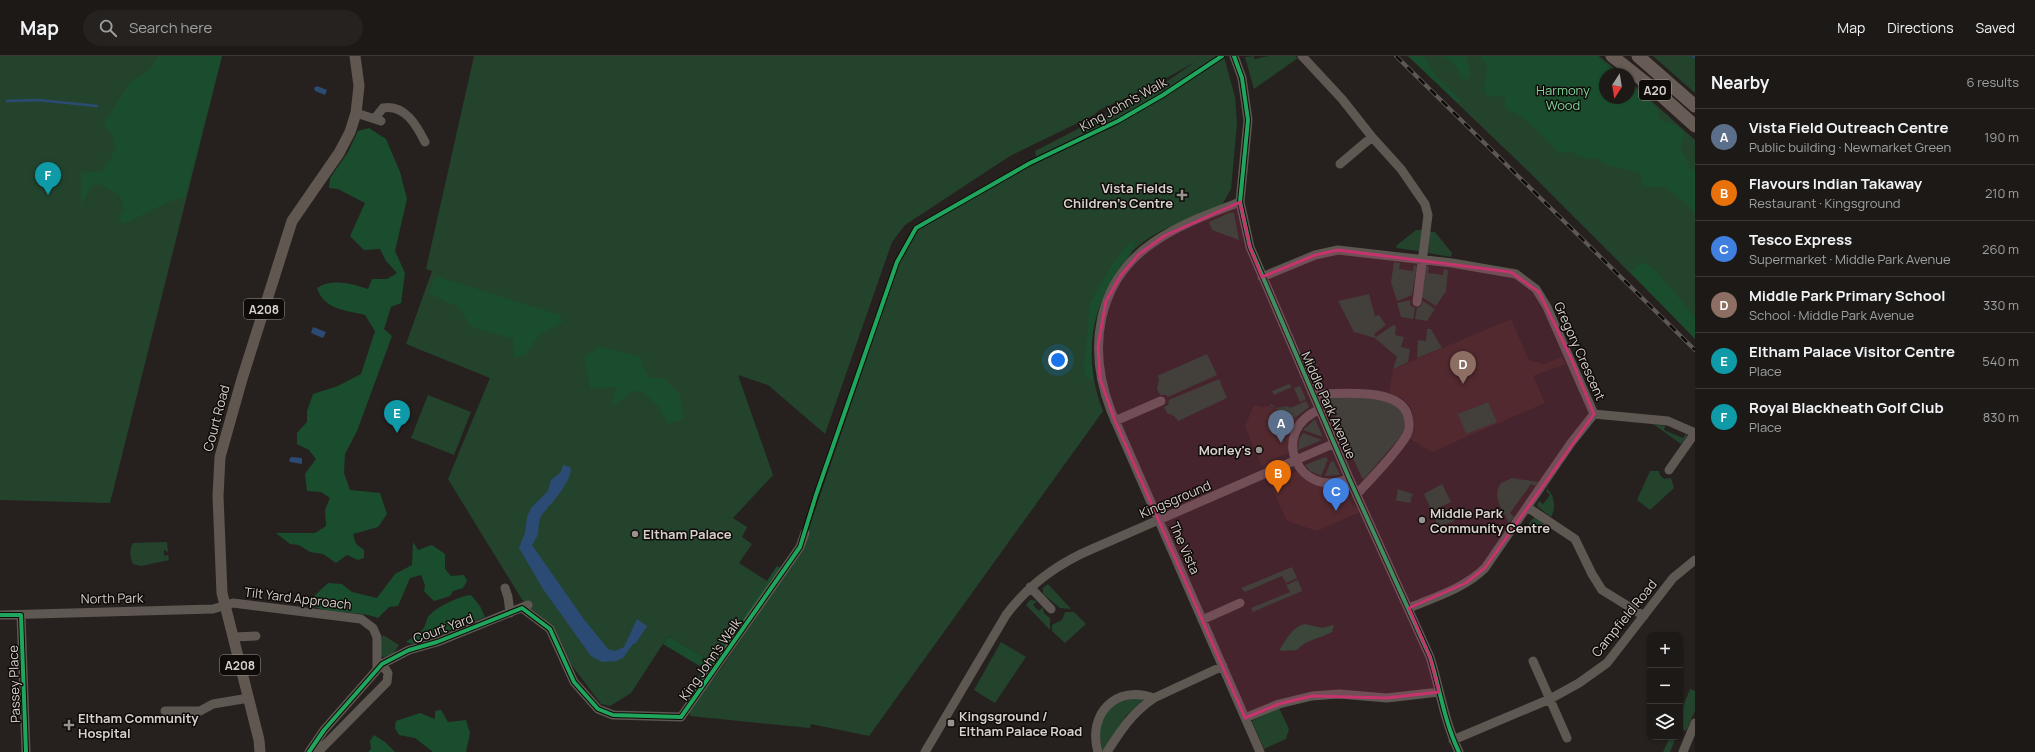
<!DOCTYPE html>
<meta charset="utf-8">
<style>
:root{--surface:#1c1916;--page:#25221f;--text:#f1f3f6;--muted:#a0a0a1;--line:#3a3835;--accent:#99938f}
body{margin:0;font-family:Manrope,sans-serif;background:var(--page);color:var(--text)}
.controls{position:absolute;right:12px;bottom:12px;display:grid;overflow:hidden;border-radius:8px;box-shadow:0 1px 3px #0004}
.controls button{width:36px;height:36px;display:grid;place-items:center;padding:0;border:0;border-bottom:1px solid var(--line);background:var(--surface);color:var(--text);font:20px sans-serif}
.compass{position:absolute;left:1599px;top:12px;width:36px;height:36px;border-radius:50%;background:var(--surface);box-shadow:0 1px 3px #0004;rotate:192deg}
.you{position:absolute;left:1058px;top:304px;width:14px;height:14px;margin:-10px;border:3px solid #fff;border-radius:50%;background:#1a73e8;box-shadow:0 0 0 6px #1a73e833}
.badge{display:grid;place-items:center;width:26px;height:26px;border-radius:50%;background:var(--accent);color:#fff;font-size:13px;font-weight:700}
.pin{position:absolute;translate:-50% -33px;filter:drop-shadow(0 1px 2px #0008)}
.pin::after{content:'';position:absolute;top:21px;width:14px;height:12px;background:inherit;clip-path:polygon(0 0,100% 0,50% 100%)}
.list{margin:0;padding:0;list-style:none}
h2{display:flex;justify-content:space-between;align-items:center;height:52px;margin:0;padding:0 16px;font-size:17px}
h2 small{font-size:13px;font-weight:400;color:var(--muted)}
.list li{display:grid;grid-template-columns:26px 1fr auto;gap:12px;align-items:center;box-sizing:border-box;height:56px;padding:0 16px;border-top:1px solid var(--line)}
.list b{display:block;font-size:15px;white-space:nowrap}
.list p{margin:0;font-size:13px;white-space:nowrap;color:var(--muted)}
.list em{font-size:13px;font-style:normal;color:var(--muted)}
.icon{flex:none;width:22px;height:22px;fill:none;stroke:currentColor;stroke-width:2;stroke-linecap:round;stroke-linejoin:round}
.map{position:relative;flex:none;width:1695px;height:696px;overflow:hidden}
header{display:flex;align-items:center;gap:24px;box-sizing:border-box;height:56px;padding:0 20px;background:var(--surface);border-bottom:1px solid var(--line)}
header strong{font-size:19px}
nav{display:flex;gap:22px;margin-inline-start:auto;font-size:14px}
.search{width:280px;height:36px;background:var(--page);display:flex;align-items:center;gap:10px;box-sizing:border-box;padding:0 14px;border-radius:22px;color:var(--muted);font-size:15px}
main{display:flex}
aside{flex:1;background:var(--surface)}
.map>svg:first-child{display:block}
.built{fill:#35271e}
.green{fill:#23432d}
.forest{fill:#1a4d2e}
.water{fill:#2b4b74}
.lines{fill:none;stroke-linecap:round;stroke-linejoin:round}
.stream{stroke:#2b4b74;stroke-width:2.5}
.minor{stroke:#5e5752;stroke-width:9}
.major{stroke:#605751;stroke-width:11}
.highway{stroke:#675c55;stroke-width:13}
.rail-casing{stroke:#5d5854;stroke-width:4}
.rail{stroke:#0f0b08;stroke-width:2.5;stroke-dasharray:8;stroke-linecap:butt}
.cycleway-casing{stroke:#0f0b08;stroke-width:6}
.cycleway{stroke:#20a55d;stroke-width:4}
.marked{fill:#c5346c;fill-opacity:0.2;stroke:#c5346c;stroke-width:3;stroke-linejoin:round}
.poi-dot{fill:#99938f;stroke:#0f0b08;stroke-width:1.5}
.labels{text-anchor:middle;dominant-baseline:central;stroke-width:3;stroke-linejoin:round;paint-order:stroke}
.shield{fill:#0f0b08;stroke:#9b9591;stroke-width:1}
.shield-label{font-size:12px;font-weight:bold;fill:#d7d0cc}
.park-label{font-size:13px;fill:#80d49c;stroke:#0f0b08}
.street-label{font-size:13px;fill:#d7d0cc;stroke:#0f0b08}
.poi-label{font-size:13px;font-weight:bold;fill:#d7d0cc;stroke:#0f0b08;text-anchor:start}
</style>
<header>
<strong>Map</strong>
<div class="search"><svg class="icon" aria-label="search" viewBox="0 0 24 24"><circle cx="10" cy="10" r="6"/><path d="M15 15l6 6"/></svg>Search here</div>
<nav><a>Map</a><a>Directions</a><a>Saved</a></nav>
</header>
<main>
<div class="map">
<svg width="1695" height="696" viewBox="0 0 1695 696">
<rect width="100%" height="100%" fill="#26211e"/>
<path class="built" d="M 1511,263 L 1529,304 L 1544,308 L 1562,301 L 1566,308 L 1533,320 L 1545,347 L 1432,396 L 1410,383 L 1414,375 L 1415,369 L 1411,351 L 1402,342 L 1389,337 L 1393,313 Z
M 1254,349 L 1263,351 L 1269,350 L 1300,363 L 1288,397 L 1270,404 L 1265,413 L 1261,409 L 1245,370 Z
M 1298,415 L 1341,428 L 1344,430 L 1352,449 L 1358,452 L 1360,456 L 1317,475 L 1287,465 L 1267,422 L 1270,421 L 1278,423 Z"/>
<path class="green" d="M 0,0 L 222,0 L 110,447 L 0,444 Z
M 474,0 L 1217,0 L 1210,5 L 1210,11 L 1224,1 L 1235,41 L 1237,68 L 1231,133 L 1222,149 C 1198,160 1171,168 1149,182 C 1093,219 1079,296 1103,355 L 869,680 L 811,668 L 810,672 L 690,660 L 689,655 L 721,613 L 802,493 L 900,203 L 904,193 L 918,174 L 1037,106 L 1035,95 L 1159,31 L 1195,6 L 1152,30 L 1099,54 L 1094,59 L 1010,100 L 905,169 L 892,186 L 825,378 L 768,329 L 738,319 L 773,419 L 733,462 L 747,471 L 742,481 L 752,488 L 739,507 L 767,525 L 712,606 L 668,580 L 631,637 L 610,650 L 601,648 L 521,542 L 448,423 L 490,322 L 406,288 L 432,215 L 426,213 Z
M 1254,0 L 1254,3 L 1269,0 L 1295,0 L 1298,2 L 1254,33 L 1245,1 Z
M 1408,0 L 1599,0 L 1621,18 L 1605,18 L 1605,42 L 1629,42 L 1629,25 L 1695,84 L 1695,282 L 1528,115 Z
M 1653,0 L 1695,0 L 1695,37 Z
M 1229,157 L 1234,157 L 1239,184 L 1212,174 L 1209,166 Z
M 1416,174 L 1422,174 L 1419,195 L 1396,192 L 1397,189 Z
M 1430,176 L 1435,176 L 1452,197 L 1451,201 L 1428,197 Z
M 1394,206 L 1400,207 L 1399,213 L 1413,215 L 1414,209 L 1417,210 L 1412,239 L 1397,245 L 1391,226 Z
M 1424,210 L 1429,210 L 1428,217 L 1443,219 L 1444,213 L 1448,214 L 1446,235 L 1436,250 L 1420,240 Z
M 1369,238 L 1375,260 L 1379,259 L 1386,269 L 1374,278 L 1376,281 L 1393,269 L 1396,270 L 1395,279 L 1404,281 L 1401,291 L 1410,293 L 1408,306 L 1393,313 L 1397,301 L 1375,282 L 1354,276 L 1338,245 Z
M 1410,244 L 1410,249 L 1415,252 L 1413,263 L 1401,261 L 1397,247 Z
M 1423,245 L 1435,253 L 1427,265 L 1415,263 L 1417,252 L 1421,250 Z
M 1427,273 L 1431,273 L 1442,292 L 1417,302 L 1418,284 L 1426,285 Z
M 1207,298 L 1217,319 L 1168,341 L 1166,339 L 1160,339 L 1157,333 L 1159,323 L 1157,320 Z
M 1219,323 L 1227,342 L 1178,365 L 1174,360 L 1167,357 L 1164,351 L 1168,349 L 1169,344 Z
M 1289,328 L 1292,331 L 1274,339 L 1272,335 Z
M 1300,330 L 1306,343 L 1300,346 L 1294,332 Z
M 428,339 L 471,356 L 454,399 L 411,382 Z
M 1327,341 C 1351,342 1419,335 1402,379 L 1364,423 L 1362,422 L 1327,344 Z
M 1306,345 L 1309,351 L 1295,362 L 1269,349 L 1271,348 L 1276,352 L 1288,350 L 1290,352 Z
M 1488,346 L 1497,366 L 1466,378 L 1458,358 Z
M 1315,363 L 1323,381 L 1303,374 Z
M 1653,368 L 1665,370 L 1664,374 L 1683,382 L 1686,377 L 1687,380 L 1681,388 Z
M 1303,377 L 1322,384 L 1298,394 L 1299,383 Z
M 1325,401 L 1328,403 L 1321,420 L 1310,415 L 1305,409 Z
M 1331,405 L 1334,406 L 1340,419 L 1325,420 Z
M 1650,415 L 1659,415 L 1660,419 L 1664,423 L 1671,422 L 1674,432 L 1650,454 L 1637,444 Z
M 1512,422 L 1538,426 L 1535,430 L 1531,428 L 1510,457 L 1514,461 L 1509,467 C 1503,454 1491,440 1501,427 Z
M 1442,428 L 1451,446 L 1432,455 L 1424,438 Z
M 1398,433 L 1413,438 L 1412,441 L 1409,442 L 1412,443 L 1410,447 L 1393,444 L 1396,444 Z
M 1547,433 C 1555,439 1556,453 1551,461 L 1537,450 L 1539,445 L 1543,448 L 1550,439 L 1546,435 Z
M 1451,452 L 1454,466 L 1440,469 L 1436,466 L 1435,461 Z
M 1534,461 L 1546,469 L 1539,474 L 1523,476 Z
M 167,486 L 168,496 L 164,494 L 164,500 L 168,499 L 169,504 L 141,510 L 133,508 C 130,501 129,494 133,487 Z
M 1292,511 L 1297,522 L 1286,527 L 1282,520 L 1245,536 L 1241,532 Z
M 1298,524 L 1302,535 L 1253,556 L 1251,552 L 1290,536 L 1286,529 Z
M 1048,528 L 1071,553 L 1060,552 L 1043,538 L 1043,532 Z
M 1030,544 L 1037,545 L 1033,549 L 1039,555 L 1043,551 L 1044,557 L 1050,562 L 1050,574 L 1026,549 Z
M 1065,556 L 1074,556 L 1086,568 L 1065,587 L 1052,575 L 1052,569 L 1062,564 Z
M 383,579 L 399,589 C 394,596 393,602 383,601 L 380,599 L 381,585 Z
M 1001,586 L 1026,601 L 995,647 L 974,634 Z
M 1690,633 L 1695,635 L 1695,655 L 1686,675 L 1680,673 L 1680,658 Z
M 1145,642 L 1126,660 L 1103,695 L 1102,694 L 1099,675 L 1103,661 L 1112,650 L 1125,643 Z
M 1279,652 L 1289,673 L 1286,683 L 1264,693 L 1252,665 Z
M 1670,681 L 1676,681 L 1670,696 L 1663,696 Z"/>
<path class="forest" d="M 158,0 L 222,0 L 185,141 L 166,147 L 123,168 L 118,162 L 125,155 L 120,139 L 99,128 L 91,131 L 81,150 L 81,116 L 102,116 L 116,92 L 111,76 L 103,70 L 129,27 L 150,14 Z
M 1408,0 L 1424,0 L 1436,20 L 1461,45 L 1458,47 Z
M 1442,0 L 1466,0 L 1470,12 L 1469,23 L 1462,23 C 1459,14 1452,3 1442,0 Z
M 1480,0 L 1597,0 L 1616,18 L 1605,18 L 1605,42 L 1629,42 L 1629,28 L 1643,43 L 1656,51 L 1661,65 L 1676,69 L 1684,77 L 1681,93 L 1690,112 L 1695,115 L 1695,158 L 1690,151 L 1665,131 L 1648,131 L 1643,129 L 1641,117 L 1605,108 L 1595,101 L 1590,104 L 1571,96 L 1558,97 C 1554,89 1525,63 1517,58 C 1513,55 1509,55 1506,52 L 1504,40 C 1494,39 1491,45 1484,36 L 1487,9 Z
M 369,72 L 386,83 L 400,116 L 407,143 L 395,195 L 405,217 L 401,247 L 391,251 L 384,273 L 392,280 L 357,375 L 345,398 L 344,417 L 350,434 L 380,437 L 387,458 L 378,471 L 353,478 L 356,488 L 364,494 L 364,502 L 358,504 L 347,499 L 336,507 L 323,498 L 310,496 L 299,489 L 290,488 L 276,477 L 315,477 L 326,470 L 325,454 L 330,442 L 321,436 L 307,435 L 305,418 L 316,403 L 309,394 L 297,388 L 297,377 L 307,366 L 307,355 L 313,338 L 338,330 L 361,318 L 375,275 L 365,259 C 346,254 324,254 317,232 C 332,222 352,228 368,233 L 372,223 L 387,223 L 397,217 L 386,205 L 380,193 L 364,194 L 350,180 L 365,147 L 338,133 L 329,132 L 330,122 L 348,96 L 358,75 Z
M 1131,186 L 1135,187 C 1133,199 1123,206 1117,215 C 1096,248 1086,286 1094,325 L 1086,321 L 1084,311 L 1090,247 L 1113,207 Z
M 1643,206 L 1655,214 L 1695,261 L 1695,283 L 1630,216 Z
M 435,220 L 560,259 L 563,266 L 539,279 L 526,299 L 514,301 L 513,283 L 470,270 L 459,251 L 429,238 Z
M 600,291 L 640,301 L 649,322 L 663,322 L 680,339 L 683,363 L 668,368 L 658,350 L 643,336 L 632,335 L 614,350 L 612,343 L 617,331 L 590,332 L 585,300 Z
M 413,486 L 418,494 L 432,489 L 445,498 L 445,513 L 451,520 L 464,519 L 467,525 L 463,532 L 453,535 L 450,540 L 434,545 L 424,535 L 425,529 L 421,519 L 410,522 L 398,550 L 389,551 L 378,562 C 355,553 327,560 307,547 L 328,527 L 342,528 L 352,536 L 377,542 L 395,518 L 412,509 Z
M 777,510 L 781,512 L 703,628 L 697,624 L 703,612 L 663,588 L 668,580 L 712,606 Z
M 471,539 L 480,550 L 485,561 L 413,588 L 406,586 C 411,582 420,578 423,573 C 426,569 426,565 428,561 C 435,551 460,540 471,539 Z
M 1305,568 L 1322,572 L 1334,569 L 1332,576 C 1321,582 1305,584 1297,594 L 1281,595 L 1280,593 C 1287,583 1292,571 1305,568 Z
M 441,654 L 448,666 L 466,664 L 470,677 L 466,696 L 433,696 L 415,682 L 399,679 L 395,672 L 396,665 L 420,657 L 435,663 L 435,655 Z
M 374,679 L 385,686 L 395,696 L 368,696 L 371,693 L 370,685 Z"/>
<path class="water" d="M 317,30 L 327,34 L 325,39 L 315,35 L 314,32 Z
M 313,271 L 326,276 L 323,282 L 311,277 Z
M 291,401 L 302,402 L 302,408 L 290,406 L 289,404 Z
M 563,409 L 570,411 C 575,421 552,447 545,455 C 538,461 539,470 538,478 C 537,482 534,485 532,489 L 583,562 L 608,593 L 615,595 L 624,591 L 637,563 L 647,570 L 636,587 L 633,588 L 623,602 L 616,605 L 602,606 L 591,600 L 543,533 L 519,492 L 525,477 L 527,461 L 531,452 L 548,435 L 551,424 L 561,416 Z"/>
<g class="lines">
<path class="stream" d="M 1693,0 L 1695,1
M 7,45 L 38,44 L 97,50"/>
<path class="minor" d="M 1234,0 L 1242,22 L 1248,64 L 1240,146 L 1250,191 L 1349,422 L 1430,601 C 1440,633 1444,665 1459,696
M 1302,0 L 1342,43 L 1372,81 L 1401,113 L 1425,148 L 1428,159 L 1417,246
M 356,57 L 381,65
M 375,62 L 383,52 C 405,48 417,70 425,86
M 1340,108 L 1372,81
M 1240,146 C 1211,157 1180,168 1154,186 C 1096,225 1087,293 1111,355 L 1260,696
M 1262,221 L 1315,199 L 1338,194 L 1452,207 L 1516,218 L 1536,233 L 1547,251 L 1594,358 L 1571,387 L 1485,512 C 1465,532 1435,541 1409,552
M 1314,338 C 1338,338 1402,330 1408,361 C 1410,368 1409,376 1405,382 C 1392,402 1373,420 1357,438
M 1321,353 C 1266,375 1300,446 1349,422
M 1594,358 L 1668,365 L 1695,377
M 1115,365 L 1161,345
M 1669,414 L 1695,377
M 1527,451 L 1575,483 L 1592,518 L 1602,534 L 1644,560
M 1030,531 L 1051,553
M 505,532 L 508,541 L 510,557
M 522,552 L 550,573 L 574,626 L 598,653 L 613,659 L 681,661 L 800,491 L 805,477
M 0,559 L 213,553 L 233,547 L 361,563 L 373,572 L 377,581 L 377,612
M 21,559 L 26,696
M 1202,564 L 1240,547
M 234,581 L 256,580
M 1533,605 L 1567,682
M 165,655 L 200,655 L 213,648 L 249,642
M 1245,662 L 1279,648 L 1312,640 L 1339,638 L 1387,642 L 1439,636
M 1453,684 L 1550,643 L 1579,627 L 1607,607 L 1673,522 L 1695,504
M 309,696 L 324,674 L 382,608 L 409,594 L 437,586 L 528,549
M 318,696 L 387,626 L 388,617 L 382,608
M 925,696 L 1006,559 C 1029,528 1057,508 1092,493 L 1335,387
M 1098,696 C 1087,658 1116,628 1154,642
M 1107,696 C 1121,674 1132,657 1154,642 L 1223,610
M 1683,696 L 1695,667"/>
<path class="major" d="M 260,696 L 259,684 L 222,537 L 218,440 L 220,401 L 242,323 L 292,165 L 339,97 L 350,76 L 356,57 L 359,30 L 355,0"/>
<path class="highway" d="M 1612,0 L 1655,34 L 1695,70
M 1638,0 L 1695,50"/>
<defs>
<path id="rail" d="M 1396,0 L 1695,294"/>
</defs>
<use href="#rail" class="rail-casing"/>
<use href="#rail" class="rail"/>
<defs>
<path id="cycleway" d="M 1234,0 L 1242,22 L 1248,64 L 1240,146 L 1250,191 L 1349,422 L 1430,601 C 1440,633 1444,665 1459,696
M 0,559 L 21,559 L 26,696
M 309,696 L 324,674 L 382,608 L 409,594 L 437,586 L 522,552 L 550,573 L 574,626 L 598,653 L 613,659 L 681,661 L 800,491 L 816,439 L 897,206 L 916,172 L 1030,107 L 1118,65 L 1163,39 L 1222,0"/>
</defs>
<use href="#cycleway" class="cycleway-casing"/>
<use href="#cycleway" class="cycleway"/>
</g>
<path class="marked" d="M 1240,146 L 1250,191 L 1262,221 L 1315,199 L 1338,194 L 1511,216 L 1539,236 L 1571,302 L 1594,358 L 1485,512 L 1466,527 L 1409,552 L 1430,601 L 1439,636 L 1387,642 L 1312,640 L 1279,648 L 1245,662 L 1115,365 L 1100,323 L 1098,290 L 1106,245 L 1121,219 L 1139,198 L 1164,180 Z"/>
<g class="poi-dot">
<path d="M1180 133h4v4h4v4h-4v4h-4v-4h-4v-4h4z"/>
<circle cx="1259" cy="394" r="4"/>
<circle cx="1422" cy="464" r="4"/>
<circle cx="635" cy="478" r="4"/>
<rect x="947" y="663" width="8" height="8" rx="2"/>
<path d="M67 663h4v4h4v4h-4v4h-4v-4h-4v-4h4z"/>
</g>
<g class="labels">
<g class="shield">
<rect x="1639" y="24" width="32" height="20" rx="3"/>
<rect x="244" y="243" width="40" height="20" rx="3"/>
<rect x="220" y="599" width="40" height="20" rx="3"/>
</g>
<g class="shield-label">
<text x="1655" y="34">A20</text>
<text x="264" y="253">A208</text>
<text x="240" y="609">A208</text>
</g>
<g class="park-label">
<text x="1563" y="34">Harmony<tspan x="1563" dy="15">Wood</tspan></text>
</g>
<g class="street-label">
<text transform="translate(1123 48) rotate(-29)">King John's Walk</text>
<text transform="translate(1580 295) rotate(66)">Gregory Crescent</text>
<text transform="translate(1329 349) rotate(66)">Middle Park Avenue</text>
<text transform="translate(216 362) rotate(-75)">Court Road</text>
<text transform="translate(1175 443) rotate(-23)">Kingsground</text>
<text transform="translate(1185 492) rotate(66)">The Vista</text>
<text transform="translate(112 542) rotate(-1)">North Park</text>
<text transform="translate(298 542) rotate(7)">Tilt Yard Approach</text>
<text transform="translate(1624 562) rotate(-51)">Campfield Road</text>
<text transform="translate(443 572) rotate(-20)">Court Yard</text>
<text transform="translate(710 603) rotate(-55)">King John's Walk</text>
<text transform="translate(14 628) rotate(-92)">Passey Place</text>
</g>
<g class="poi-label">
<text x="1173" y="132" text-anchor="end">Vista Fields<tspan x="1173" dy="15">Children’s Centre</tspan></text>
<text x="1251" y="394" text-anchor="end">Morley's</text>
<text x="1430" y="457">Middle Park<tspan x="1430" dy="15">Community Centre</tspan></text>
<text x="643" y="478">Eltham Palace</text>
<text x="959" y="660">Kingsground /<tspan x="959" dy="15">Eltham Palace Road</tspan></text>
<text x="78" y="662">Eltham Community<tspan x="78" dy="15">Hospital</tspan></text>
</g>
</g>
</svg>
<div class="controls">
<button>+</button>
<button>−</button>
<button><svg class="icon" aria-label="layers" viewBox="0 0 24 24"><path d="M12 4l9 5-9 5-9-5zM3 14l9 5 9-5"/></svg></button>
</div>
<svg class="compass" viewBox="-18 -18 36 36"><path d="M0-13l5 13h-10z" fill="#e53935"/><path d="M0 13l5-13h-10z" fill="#a0a0a1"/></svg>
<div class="you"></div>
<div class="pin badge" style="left:1281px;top:387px;background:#5c6f8a">A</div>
<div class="pin badge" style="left:1278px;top:437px;background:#e8710a">B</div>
<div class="pin badge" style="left:1336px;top:455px;background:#3f7fe0">C</div>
<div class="pin badge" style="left:1463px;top:328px;background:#8d6e63">D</div>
<div class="pin badge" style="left:397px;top:377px;background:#0f9aa8">E</div>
<div class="pin badge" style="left:48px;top:139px;background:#0f9aa8">F</div>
</div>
<aside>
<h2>Nearby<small>6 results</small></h2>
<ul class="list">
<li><span class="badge" style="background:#5c6f8a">A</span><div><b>Vista Field Outreach Centre</b><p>Public building · Newmarket Green</p></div><em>190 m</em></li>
<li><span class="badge" style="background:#e8710a">B</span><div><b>Flavours Indian Takaway</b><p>Restaurant · Kingsground</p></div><em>210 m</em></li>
<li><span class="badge" style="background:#3f7fe0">C</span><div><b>Tesco Express</b><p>Supermarket · Middle Park Avenue</p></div><em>260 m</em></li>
<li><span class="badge" style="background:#8d6e63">D</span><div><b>Middle Park Primary School</b><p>School · Middle Park Avenue</p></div><em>330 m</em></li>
<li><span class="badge" style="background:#0f9aa8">E</span><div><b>Eltham Palace Visitor Centre</b><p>Place</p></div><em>540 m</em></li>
<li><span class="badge" style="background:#0f9aa8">F</span><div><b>Royal Blackheath Golf Club</b><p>Place</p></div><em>830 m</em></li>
</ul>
</aside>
</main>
